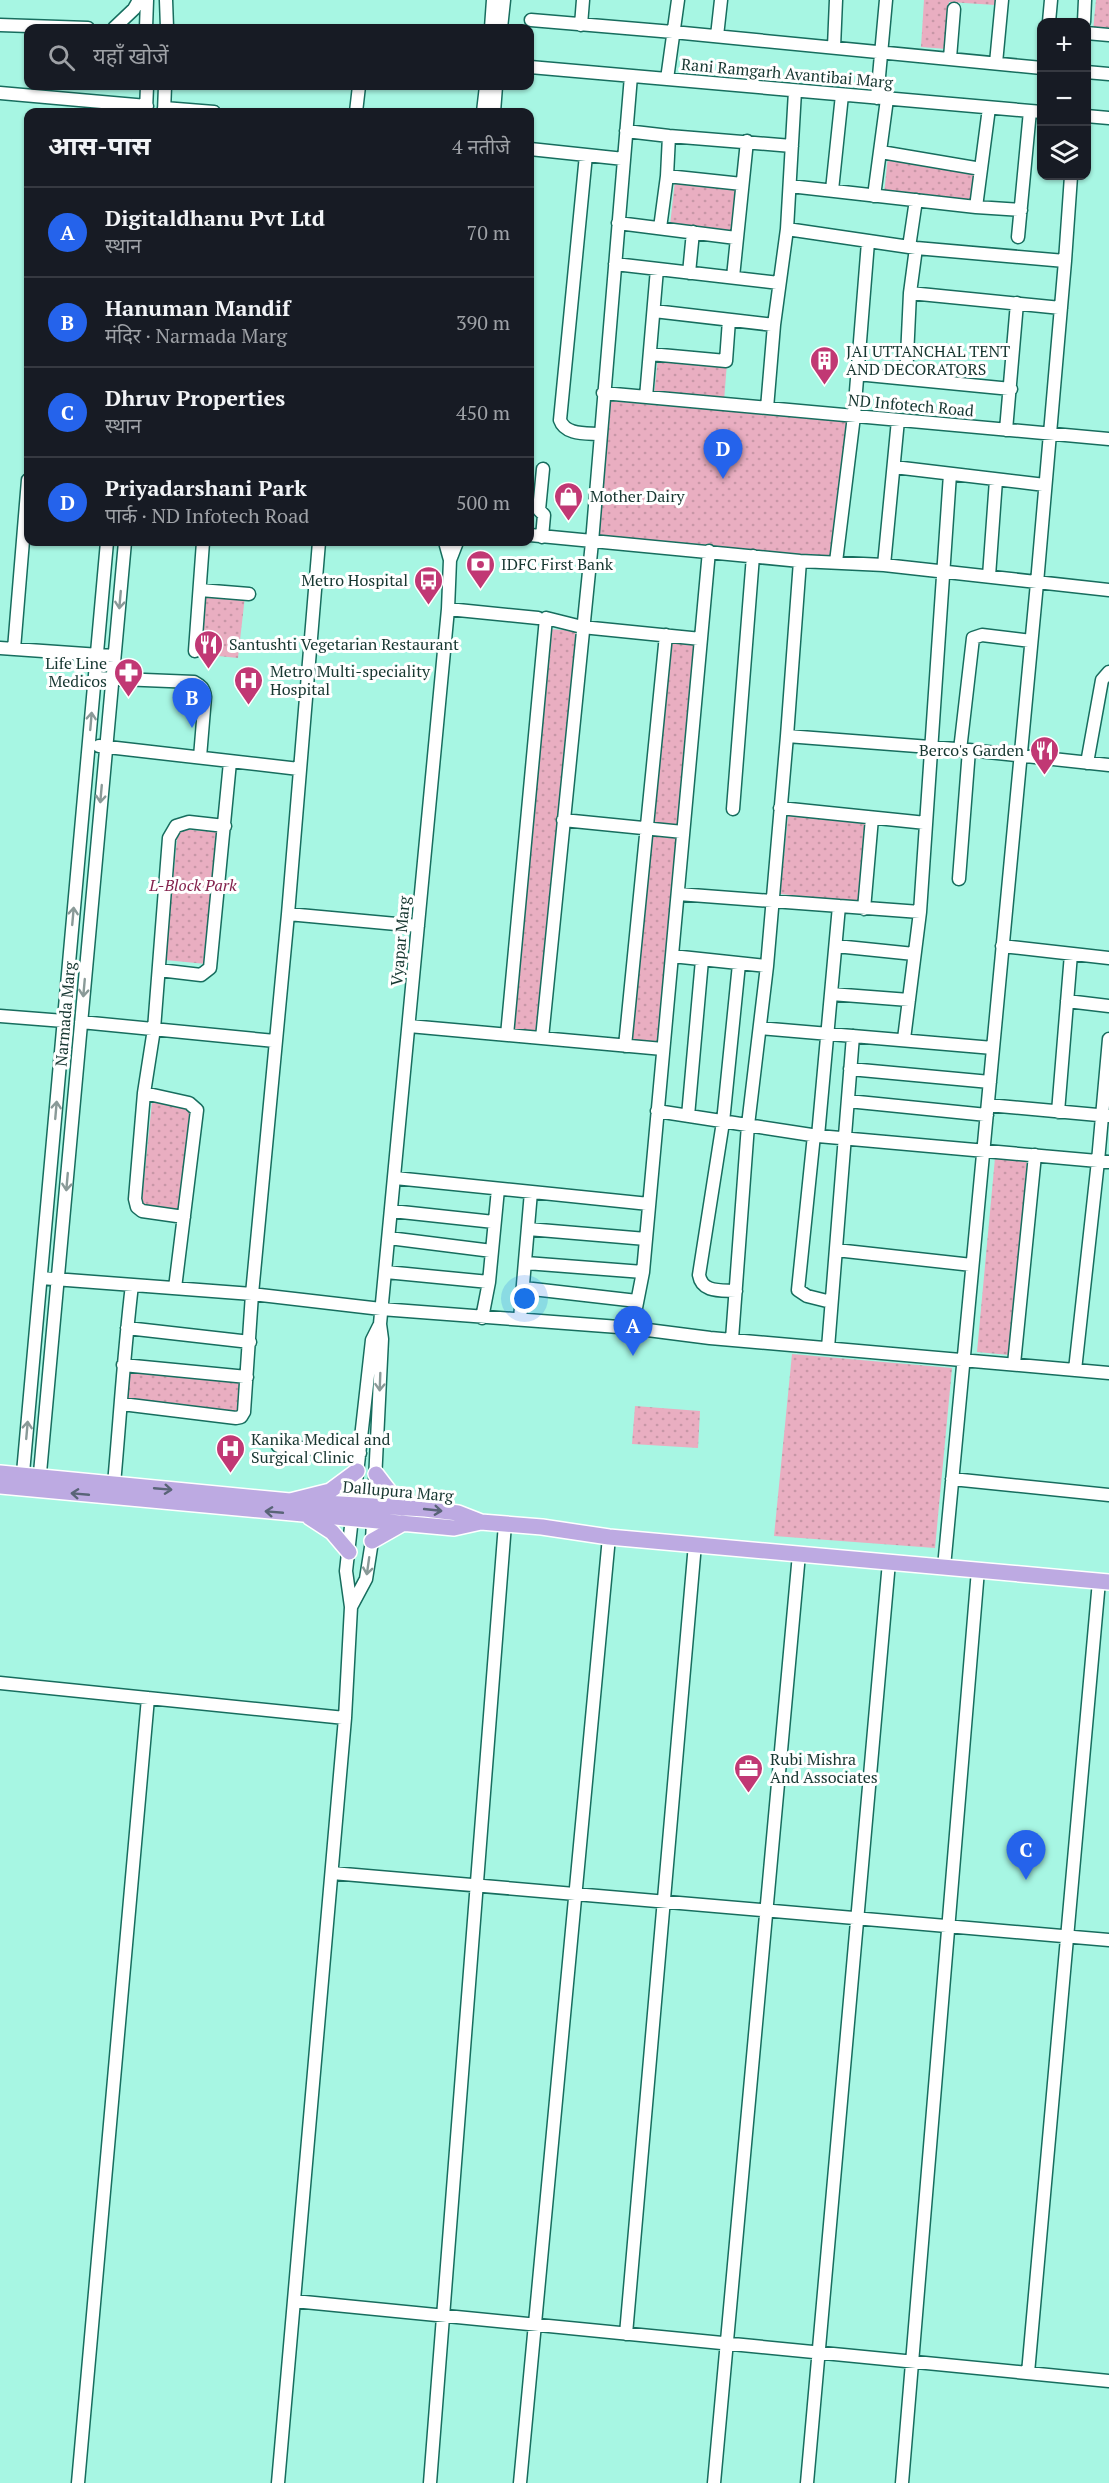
<!DOCTYPE html>
<html lang="hi">
<meta charset="utf-8">
<style>
:root{--surface:#171b24;--page:#20242c;--text:#f1f3f6;--muted:#9ea1a6;--line:#363941;--accent:#2563eb}
body{margin:0;font-family:"PT Serif","Noto Sans Devanagari",serif;background:var(--page);color:var(--text)}
.controls{position:absolute;right:18px;top:18px;display:grid;overflow:hidden;border-radius:12px;box-shadow:0 2px 4px #0004}
.controls button{width:54px;height:54px;display:grid;place-items:center;padding:0;border:0;border-bottom:2px solid var(--line);background:var(--surface);color:var(--text);font:30px sans-serif}
.you{position:absolute;left:525px;top:1299px;width:21px;height:21px;margin:-15px;border:4px solid #fff;border-radius:50%;background:#1a73e8;box-shadow:0 0 0 9px #1a73e833}
.badge{display:grid;place-items:center;width:39px;height:39px;border-radius:50%;background:var(--accent);color:#fff;font-size:20px;font-weight:700}
.pin{position:absolute;translate:-50% -50px;filter:drop-shadow(0 2px 3px #0008)}
.pin::after{content:'';position:absolute;top:32px;width:21px;height:18px;background:inherit;clip-path:polygon(0 0,100% 0,50% 100%)}
.list{margin:0;padding:0;list-style:none}
h2{display:flex;justify-content:space-between;align-items:center;height:78px;margin:0;padding:0 24px;font-size:26px}
h2 small{font-size:20px;font-weight:400;color:var(--muted)}
.list li{display:grid;grid-template-columns:39px 1fr auto;gap:18px;align-items:center;box-sizing:border-box;height:90px;padding:0 24px;border-top:2px solid var(--line)}
.list b{display:block;font-size:22px;white-space:nowrap}
.list p{margin:0;font-size:20px;white-space:nowrap;color:var(--muted)}
.list em{font-size:20px;font-style:normal;color:var(--muted)}
.icon{flex:none;width:33px;height:33px;fill:none;stroke:currentColor;stroke-width:2;stroke-linecap:round;stroke-linejoin:round}
.map{position:relative;flex:none;width:1109px;height:2483px;overflow:hidden}
.search{position:absolute;background:var(--surface);box-shadow:0 2px 4px #0004;left:24px;top:24px;width:510px;height:66px;display:flex;align-items:center;gap:15px;box-sizing:border-box;padding:0 21px;border-radius:12px;color:var(--muted);font-size:22px}
.panel{position:absolute;background:var(--surface);box-shadow:0 2px 4px #0004;left:24px;top:108px;width:510px;height:438px;border-radius:12px}
.map>svg:first-child{display:block}
.park{fill:url(#park-dots)}
.lines{fill:none;stroke-linecap:round;stroke-linejoin:round}
.minor-casing{stroke:#176d5e;stroke-width:15}
.major-casing{stroke:#fff;stroke-width:18}
.minor{stroke:#fff;stroke-width:12}
.major{stroke:#bdaae2;stroke-width:15}
.oneway{stroke:#8a9a98}
.oneway2{stroke:#596477}
.labels{text-anchor:middle;dominant-baseline:central;stroke-width:6;stroke-linejoin:round;paint-order:stroke}
.street-label{font-size:16px;fill:#163630;stroke:#fff}
.poi-label{font-size:16px;fill:#163630;stroke:#fff;text-anchor:start}
.park-label{font-size:16px;font-style:italic;fill:#83224d;stroke:#fff}
</style>
<div class="map">
<svg width="1109" height="2483" viewBox="0 0 1109 2483">
<defs>
<pattern id="park-dots" width="8" height="8" patternUnits="userSpaceOnUse" patternTransform="scale(1.5)"><rect width="8" height="8" fill="#e9aec1"/><path d="M2 2h.1M6 6h.1" fill="none" stroke="#c796a6" stroke-width="1.8" stroke-linecap="round"/></pattern>
</defs>
<rect width="100%" height="100%" fill="#a7f6e3"/>
<path class="park" d="M 924,0 L 995,0 L 995,5 L 949,2 L 946,49 L 921,47 Z
M 1096,0 L 1109,0 L 1109,32 L 1093,30 Z
M 888,156 L 985,166 L 981,205 L 884,194 Z
M 675,181 L 744,188 L 739,232 L 670,225 Z
M 658,357 L 727,363 L 724,401 L 654,395 Z
M 610,401 L 852,422 L 832,558 L 598,536 Z
M 205,591 L 245,596 L 238,658 L 198,654 Z
M 549,629 L 576,631 L 539,1032 L 512,1030 Z
M 669,639 L 697,642 L 679,826 L 652,823 Z
M 788,816 L 867,824 L 859,902 L 780,894 Z
M 178,829 L 219,832 L 206,964 L 165,960 Z
M 650,835 L 678,838 L 659,1044 L 632,1041 Z
M 152,1102 L 192,1106 L 181,1212 L 141,1208 Z
M 995,1158 L 1027,1161 L 1009,1355 L 977,1352 Z
M 792,1354 L 952,1368 L 935,1548 L 774,1536 Z
M 128,1370 L 240,1380 L 237,1413 L 125,1404 Z
M 635,1406 L 700,1411 L 698,1448 L 632,1444 Z"/>
<g class="lines">
<defs>
<path id="minor" d="M 166,0 L 167,28
M 531,20 L 673,32 L 1042,68
M 1049,22 L 1051,0
M 1084,22 L 1085,0
M 0,25 L 88,28
M 581,25 L 583,0
M 114,28 L 134,9 L 139,0
M 146,28 L 147,0
M 491,28 L 493,0
M 501,28 L 504,0
M 1086,33 L 1109,35
M 717,36 L 721,0
M 834,47 L 836,0
M 950,58 L 954,9
M 996,63 L 1002,0
M 530,67 L 1042,112
M 1086,72 L 1109,74
M 667,79 L 678,0
M 0,93 L 147,106
M 877,98 L 886,0
M 164,108 L 214,112
M 146,111 L 147,86
M 164,112 L 165,86
M 356,112 L 359,86
M 483,112 L 486,86
M 494,112 L 496,86
M 1086,116 L 1109,118
M 626,131 L 669,136 L 792,146
M 530,149 L 624,159
M 881,152 L 981,169
M 586,155 L 560,420 C 565,435 586,433 599,434
M 667,176 L 742,184
M 790,186 L 976,207 L 1021,210
M 832,190 L 842,95
M 874,196 L 887,99
M 976,207 L 989,108
M 618,223 L 736,238
M 660,228 L 667,176 L 669,136
M 787,229 L 916,248 L 1065,261
M 1018,237 L 1030,111
M 909,247 L 916,200
M 615,264 L 779,283
M 689,273 L 693,232
M 733,277 L 747,141
M 910,293 L 1061,308
M 654,311 L 774,325
M 650,354 L 726,361 L 729,320
M 857,374 L 1011,389
M 906,378 L 910,293 L 916,248
M 603,393 L 1109,439
M 646,397 L 657,269
M 767,408 L 774,325 L 787,229 L 795,91
M 1006,430 L 1017,303
M 894,467 L 1045,485
M 530,535 L 800,561 L 884,565 L 1109,590
M 542,537 L 544,515 L 539,510 L 543,469
M 445,542 L 450,560
M 836,562 L 854,416 L 868,242
M 884,565 L 898,420
M 989,576 L 996,480
M 200,590 L 249,594
M 448,609 L 538,618
M 0,648 L 114,656
M 14,649 L 28,480
M 195,651 L 203,542
M 95,678 L 194,682 C 201,686 204,688 205,697 L 200,757
M 787,736 L 969,750 L 1109,765
M 99,746 L 299,769
M 960,750 L 973,638 L 982,635 L 1031,641
M 1087,763 L 1102,680 L 1109,672
M 780,808 L 926,823
M 733,809 L 753,556
M 563,820 L 683,832
M 959,879 L 969,750
M 678,894 L 920,912
M 864,909 L 872,818
M 288,914 L 418,926
M 836,946 L 914,954
M 1002,946 L 1109,958
M 672,956 L 767,966
M 159,970 L 201,975 L 210,968 L 230,762
M 831,994 L 909,1000
M 1067,1001 L 1109,1006
M 0,1016 L 64,1021
M 81,1022 L 275,1041
M 409,1026 L 663,1049
M 760,1028 L 993,1048
M 507,1035 L 546,618 L 582,627 L 701,639
M 542,1038 L 592,542 L 631,76
M 904,1039 L 920,912 L 950,474
M 625,1046 L 666,635
M 850,1069 L 990,1082
M 144,1093 L 189,1103 L 197,1110 L 175,1288
M 848,1101 L 987,1115
M 988,1105 L 1109,1116
M 657,1111 L 818,1136 L 1109,1162
M 1058,1112 L 1071,954
M 688,1116 L 702,960
M 814,1135 L 798,1290 L 807,1296 L 831,1302
M 818,1136 L 839,906
M 395,1178 L 649,1204
M 392,1211 L 494,1222
M 184,1217 L 142,1211 L 137,1207 L 135,1199 L 144,1093 L 154,1029 L 169,838 L 176,826 L 189,822 L 225,826
M 528,1229 L 646,1239
M 389,1238 L 492,1251
M 836,1250 L 972,1265
M 526,1263 L 643,1272
M 386,1272 L 489,1282
M 41,1278 L 252,1294 L 381,1309 L 632,1328 L 710,1338 L 1109,1373
M 524,1288 L 637,1301
M 736,1291 C 721,1290 702,1293 699,1275 L 723,1122 L 739,964
M 482,1318 L 489,1282 L 498,1189
M 520,1319 L 531,1192
M 127,1328 L 250,1342
M 632,1328 L 643,1272 L 709,551
M 732,1339 L 748,1125 L 767,966 L 787,736 L 800,561
M 828,1348 L 853,1036
M 1014,1364 L 1035,1155
M 123,1365 L 247,1377
M 1075,1370 L 1098,1161 L 1109,1039
M 122,1404 L 236,1418 L 241,1417 L 244,1412 L 252,1294 L 288,914 L 319,542
M 278,1446 L 360,1453
M 952,1479 L 1109,1495
M 22,1484 L 107,542
M 39,1484 L 125,542
M 114,1484 C 120,1418 124,1351 132,1285
M 944,1567 L 1037,583 L 1065,261 L 1071,176
M 351,1607 L 366,1579 L 372,1541 L 382,1339 L 380,1324 L 448,609 L 450,560 L 457,542
M 0,1683 L 345,1718
M 332,1873 L 1109,1940
M 294,2301 L 1109,2381
M 626,2334 L 695,1544
M 1028,2373 L 1099,1581
M 78,2483 L 148,1698
M 278,2483 L 345,1718 L 351,1607 L 346,1571 L 372,1340 L 380,1324
M 430,2483 L 505,1524
M 520,2483 L 609,1537
M 714,2483 L 799,1554
M 807,2483 L 889,1562
M 902,2483 L 978,1570"/>
<path id="major" d="M 0,1473 L 290,1501 L 330,1491 L 357,1471
M 376,1474 L 402,1508
M 0,1486 L 454,1528 L 481,1522
M 290,1501 L 425,1509 L 458,1513 L 481,1522 L 542,1527 L 609,1537 L 1109,1582
M 309,1517 L 332,1532 L 349,1552
M 372,1541 L 402,1524"/>
</defs>
<use href="#minor" class="minor-casing"/>
<use href="#major" class="major-casing"/>
<use href="#minor" class="minor"/>
<use href="#major" class="major"/>
</g>
<defs><path id="oneway-shaft" d="M-6 0H5M1.5-3L5.5 0L1.5 3" fill="none" stroke-width="1.6" stroke-linecap="round" stroke-linejoin="round" transform="scale(1.5)"/></defs>
<g class="oneway">
<use href="#oneway-shaft" transform="translate(120 600) rotate(95)"/>
<use href="#oneway-shaft" transform="translate(91 721) rotate(-85)"/>
<use href="#oneway-shaft" transform="translate(101 794) rotate(95)"/>
<use href="#oneway-shaft" transform="translate(73 916) rotate(-85)"/>
<use href="#oneway-shaft" transform="translate(84 988) rotate(95)"/>
<use href="#oneway-shaft" transform="translate(56 1110) rotate(-85)"/>
<use href="#oneway-shaft" transform="translate(67 1182) rotate(95)"/>
<use href="#oneway-shaft" transform="translate(380 1382) rotate(92)"/>
<use href="#oneway-shaft" transform="translate(27 1430) rotate(-85)"/>
<use href="#oneway-shaft" transform="translate(368 1566) rotate(98)"/>
</g>
<g class="oneway2">
<use href="#oneway-shaft" transform="translate(163 1489) rotate(5)"/>
<use href="#oneway-shaft" transform="translate(80 1494) rotate(-175)"/>
<use href="#oneway-shaft" transform="translate(433 1510) rotate(6)"/>
<use href="#oneway-shaft" transform="translate(274 1512) rotate(-175)"/>
</g>
<defs>
<symbol id="building-pin" viewBox="-11 -11 22 30"><path d="M0 17L-7.5 6A9.5 9.5 0 1 1 7.5 6Z" fill="#c13874" stroke="#fff"/><path d="M-4-6H4V6H1V3H-1V6H-4ZM-2.5-4.3h1.7v1.8h-1.7ZM.8-4.3h1.7v1.8H.8ZM-2.5-1h1.7V.8h-1.7ZM.8-1h1.7V.8H.8Z" fill="#fff"/></symbol>
<symbol id="shop-pin" viewBox="-11 -11 22 30"><path d="M0 17L-7.5 6A9.5 9.5 0 1 1 7.5 6Z" fill="#c13874" stroke="#fff"/><path d="M-5-2.5h2.3a2.7 3.5 0 0 1 5.4 0H5L5.5 6h-11ZM-1.5-2.5h3a1.5 2.3 0 0 0-3 0Z" fill="#fff"/></symbol>
<symbol id="bank-pin" viewBox="-11 -11 22 30"><path d="M0 17L-7.5 6A9.5 9.5 0 1 1 7.5 6Z" fill="#c13874" stroke="#fff"/><path d="M-6-4H6V4H-6ZM0-2.3a2.3 2.3 0 1 0 0 4.6a2.3 2.3 0 1 0 0-4.6Z" fill="#fff"/></symbol>
<symbol id="bus-pin" viewBox="-11 -11 22 30"><path d="M0 17L-7.5 6A9.5 9.5 0 1 1 7.5 6Z" fill="#c13874" stroke="#fff"/><path d="M-5-6H5V4H4V6H2V4H-2V6H-4V4H-5ZM-3.5-4V0h7V-4ZM-3.5 1.2v1.5H-2V1.2ZM2 1.2v1.5H3.5V1.2Z" fill="#fff"/></symbol>
<symbol id="restaurant-pin" viewBox="-11 -11 22 30"><path d="M0 17L-7.5 6A9.5 9.5 0 1 1 7.5 6Z" fill="#c13874" stroke="#fff"/><path d="M-5-6h1v4h1v-4h1v4h1v-4h1v5L-1.5 .5V6h-2V.5L-5-1ZM5-6V6H3V1.5H1.5Q1.5-4 5-6Z" fill="#fff"/></symbol>
<symbol id="pharmacy-pin" viewBox="-11 -11 22 30"><path d="M0 17L-7.5 6A9.5 9.5 0 1 1 7.5 6Z" fill="#c13874" stroke="#fff"/><path d="M-2-6h4v4h4v4h-4v4h-4v-4h-4v-4h4Z" fill="#fff"/></symbol>
<symbol id="hospital-pin" viewBox="-11 -11 22 30"><path d="M0 17L-7.5 6A9.5 9.5 0 1 1 7.5 6Z" fill="#c13874" stroke="#fff"/><path d="M-5-5h3v3.5h4V-5h3V5h-3V1.5h-4V5h-3Z" fill="#fff"/></symbol>
<symbol id="office-pin" viewBox="-11 -11 22 30"><path d="M0 17L-7.5 6A9.5 9.5 0 1 1 7.5 6Z" fill="#c13874" stroke="#fff"/><path d="M-6-3h4V-5.5h4V-3h4V5H-6ZM-1-4.5V-3h2v-1.5ZM-6 0V1H6V0Z" fill="#fff"/></symbol>
</defs>
<g fill-rule="evenodd">
<use href="#building-pin" x="808" y="344" width="33" height="45"/>
<use href="#shop-pin" x="552" y="480" width="33" height="45"/>
<use href="#bank-pin" x="464" y="548" width="33" height="45"/>
<use href="#bus-pin" x="412" y="564" width="33" height="45"/>
<use href="#restaurant-pin" x="192" y="628" width="33" height="45"/>
<use href="#pharmacy-pin" x="112" y="656" width="33" height="45"/>
<use href="#hospital-pin" x="232" y="664" width="33" height="45"/>
<use href="#restaurant-pin" x="1028" y="734" width="33" height="45"/>
<use href="#hospital-pin" x="214" y="1432" width="33" height="45"/>
<use href="#office-pin" x="732" y="1752" width="33" height="45"/>
</g>
<g class="labels">
<g class="street-label">
<text transform="translate(787 73) rotate(5)">Rani Ramgarh Avantibai Marg</text>
<text transform="translate(911 405) rotate(5)">ND Infotech Road</text>
<text transform="translate(400 941) rotate(-85)">Vyapar Marg</text>
<text transform="translate(65 1014) rotate(-85)">Narmada Marg</text>
<text transform="translate(398 1491) rotate(5)">Dallupura Marg</text>
</g>
<g class="poi-label">
<text x="846" y="351">JAI UTTANCHAL TENT<tspan x="846" dy="18">AND DECORATORS</tspan></text>
<text x="590" y="496">Mother Dairy</text>
<text x="501" y="564">IDFC First Bank</text>
<text x="408" y="580" text-anchor="end">Metro Hospital</text>
<text x="229" y="644">Santushti Vegetarian Restaurant</text>
<text x="107" y="663" text-anchor="end">Life Line<tspan x="107" dy="18">Medicos</tspan></text>
<text x="270" y="671">Metro Multi-speciality<tspan x="270" dy="18">Hospital</tspan></text>
<text x="1024" y="750" text-anchor="end">Berco's Garden</text>
<text x="251" y="1439">Kanika Medical and<tspan x="251" dy="18">Surgical Clinic</tspan></text>
<text x="770" y="1759">Rubi Mishra<tspan x="770" dy="18">And Associates</tspan></text>
</g>
<g class="park-label">
<text x="193" y="885">L-Block Park</text>
</g>
</g>
</svg>
<div class="controls">
<button>+</button>
<button>−</button>
<button><svg class="icon" aria-label="layers" viewBox="0 0 24 24"><path d="M12 4l9 5-9 5-9-5zM3 14l9 5 9-5"/></svg></button>
</div>
<div class="you"></div>
<div class="pin badge" style="left:633px;top:1356px">A</div>
<div class="pin badge" style="left:192px;top:728px">B</div>
<div class="pin badge" style="left:1026px;top:1880px">C</div>
<div class="pin badge" style="left:723px;top:479px">D</div>
<div class="search"><svg class="icon" aria-label="search" viewBox="0 0 24 24"><circle cx="10" cy="10" r="6"/><path d="M15 15l6 6"/></svg>यहाँ खोजें</div>
<section class="panel">
<h2>आस-पास<small>4 नतीजे</small></h2>
<ul class="list">
<li><span class="badge">A</span><div><b>Digitaldhanu Pvt Ltd</b><p>स्थान</p></div><em>70 m</em></li>
<li><span class="badge">B</span><div><b>Hanuman Mandif</b><p>मंदिर · Narmada Marg</p></div><em>390 m</em></li>
<li><span class="badge">C</span><div><b>Dhruv Properties</b><p>स्थान</p></div><em>450 m</em></li>
<li><span class="badge">D</span><div><b>Priyadarshani Park</b><p>पार्क · ND Infotech Road</p></div><em>500 m</em></li>
</ul>
</section>
</div>
